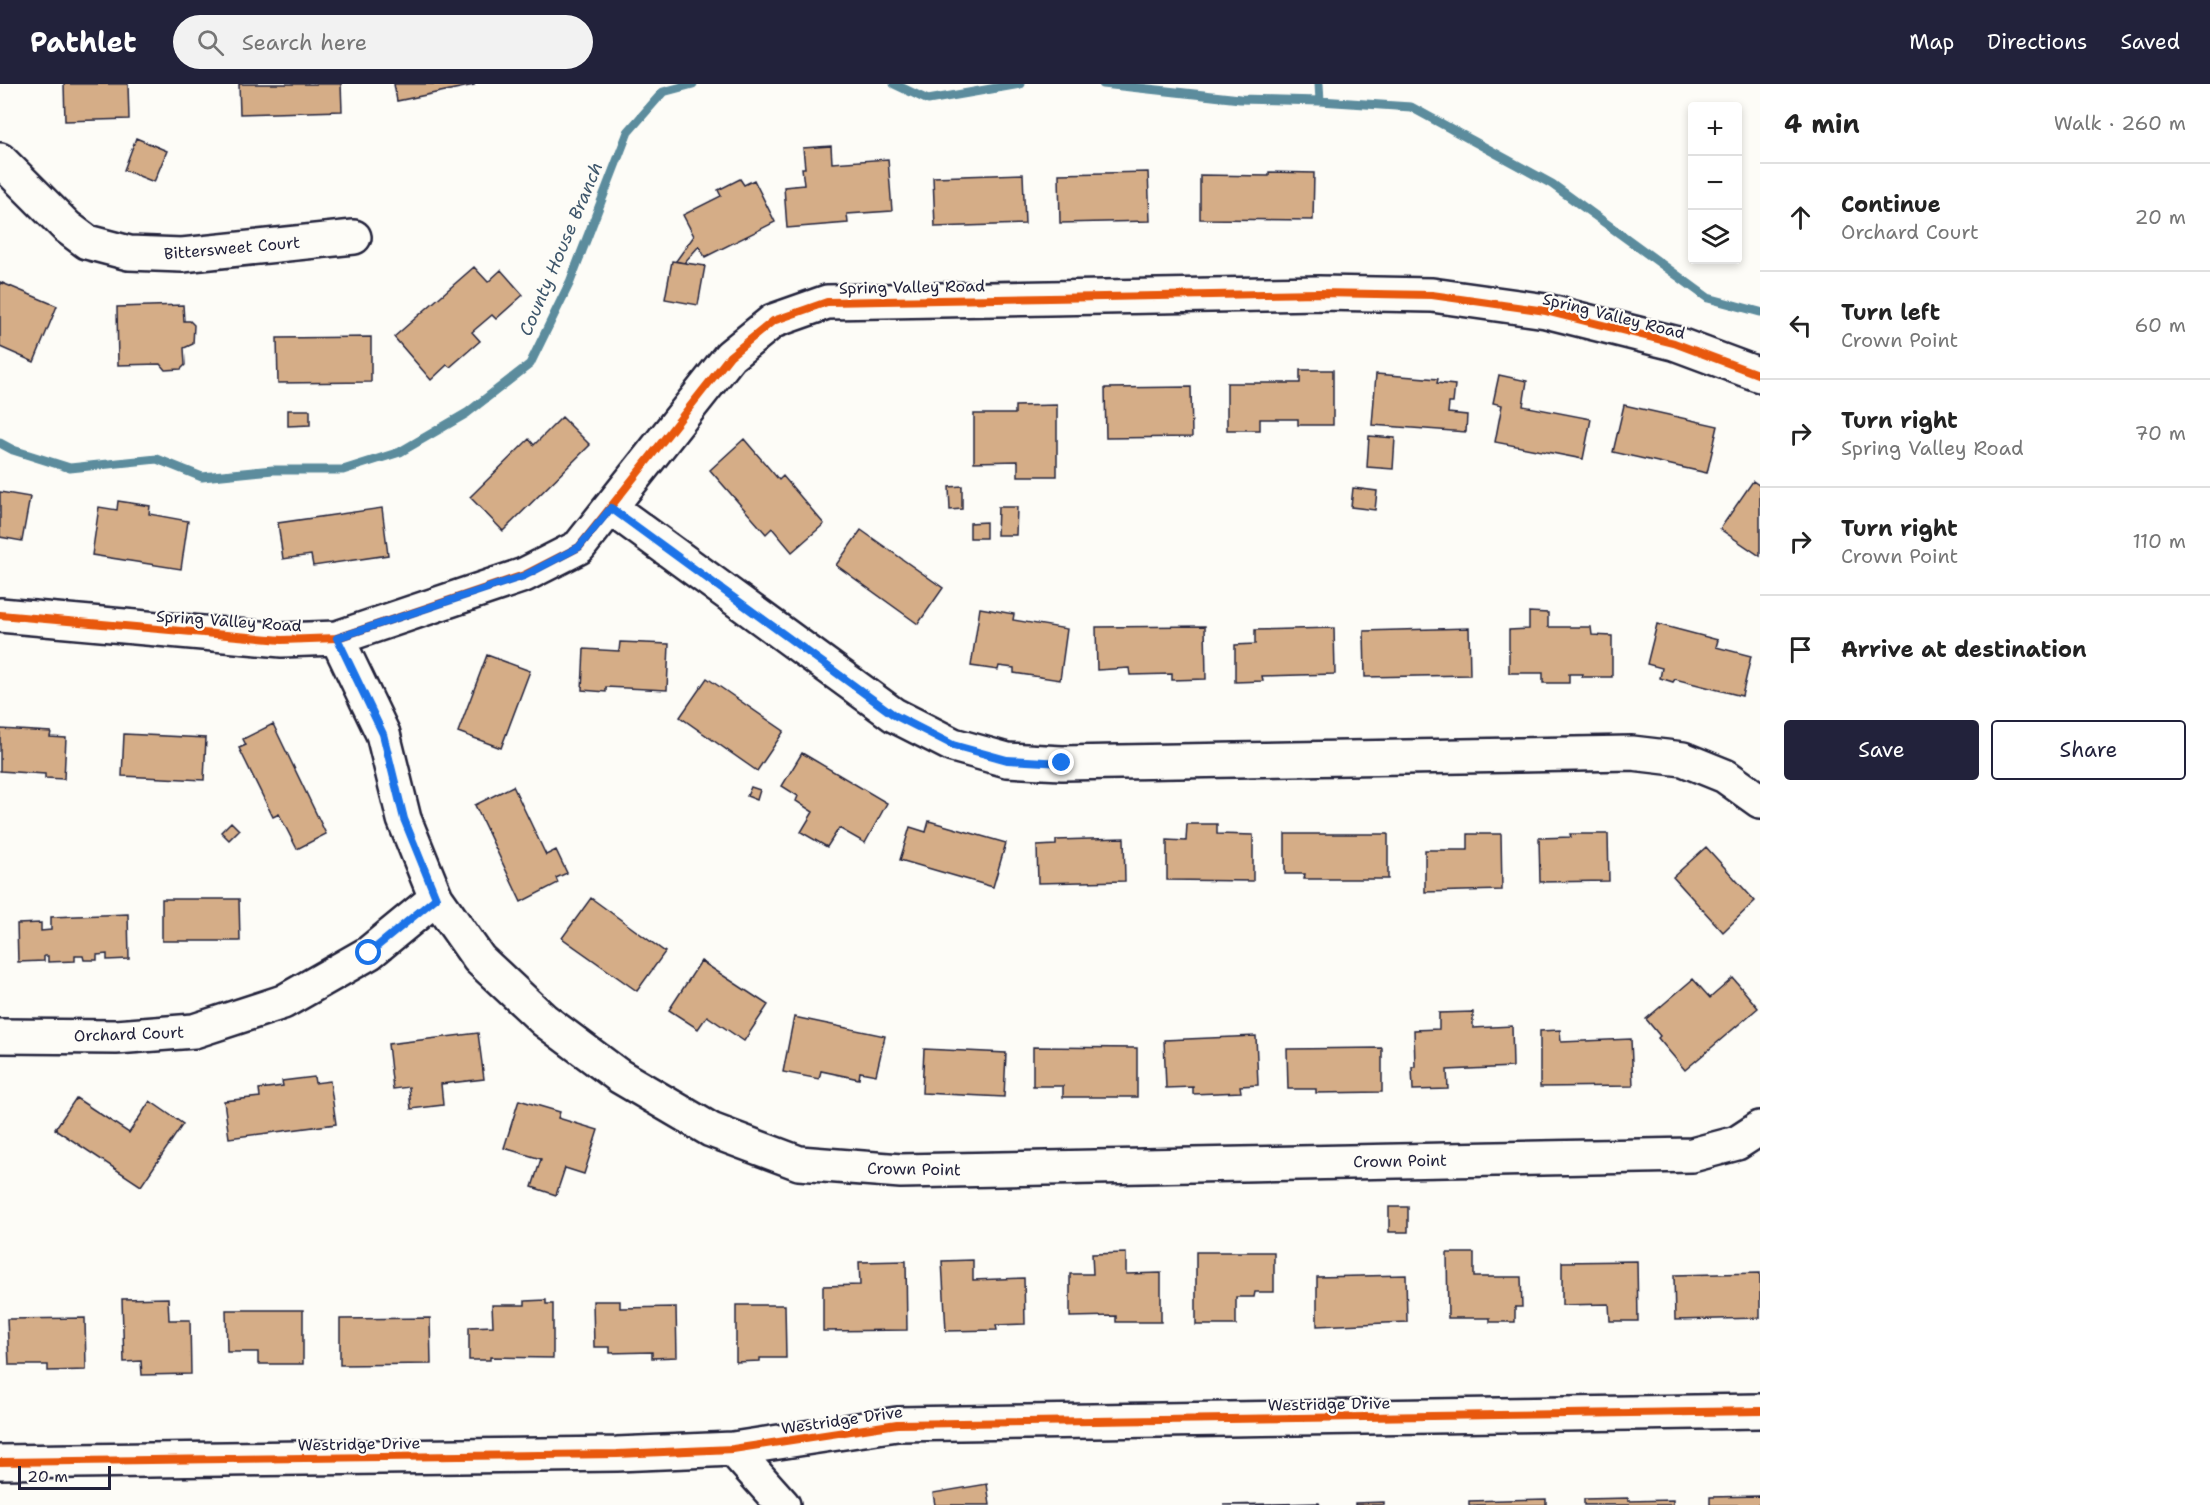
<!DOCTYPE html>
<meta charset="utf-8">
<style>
:root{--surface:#fff;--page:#f2f2f2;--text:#222;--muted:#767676;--line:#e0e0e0;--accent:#22223b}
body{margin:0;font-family:"Shantell Sans",sans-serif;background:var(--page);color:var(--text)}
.controls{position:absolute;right:18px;top:18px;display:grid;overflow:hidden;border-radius:6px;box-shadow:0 3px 9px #0003}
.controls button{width:54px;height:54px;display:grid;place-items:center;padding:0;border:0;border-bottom:2px solid var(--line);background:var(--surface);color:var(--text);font:30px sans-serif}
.scale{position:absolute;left:18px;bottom:15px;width:93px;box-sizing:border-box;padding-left:6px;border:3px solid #22223b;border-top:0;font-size:16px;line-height:21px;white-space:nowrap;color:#22223b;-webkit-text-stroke:4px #fdfcf7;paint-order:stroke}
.stop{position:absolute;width:18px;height:18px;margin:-14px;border:4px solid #1a73e8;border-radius:50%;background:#fff}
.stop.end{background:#1a73e8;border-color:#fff;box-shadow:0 2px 6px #0008}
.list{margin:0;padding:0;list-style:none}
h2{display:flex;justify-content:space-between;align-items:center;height:78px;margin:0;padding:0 24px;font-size:26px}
h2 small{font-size:20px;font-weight:400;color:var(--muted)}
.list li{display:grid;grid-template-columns:39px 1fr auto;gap:18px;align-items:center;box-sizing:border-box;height:108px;padding:0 24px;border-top:2px solid var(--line)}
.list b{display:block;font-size:22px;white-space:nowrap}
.list p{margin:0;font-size:20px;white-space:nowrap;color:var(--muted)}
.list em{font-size:20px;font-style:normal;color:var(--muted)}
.actions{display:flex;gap:12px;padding:18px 24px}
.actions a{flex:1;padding:14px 0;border:2px solid var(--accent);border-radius:6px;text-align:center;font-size:21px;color:var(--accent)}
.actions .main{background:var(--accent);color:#fff}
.icon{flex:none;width:33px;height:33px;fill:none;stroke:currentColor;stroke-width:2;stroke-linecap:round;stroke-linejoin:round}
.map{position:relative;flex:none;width:1760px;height:1421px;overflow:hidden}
header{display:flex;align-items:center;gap:36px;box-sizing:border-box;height:84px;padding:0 30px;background:var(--accent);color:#fff}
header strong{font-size:28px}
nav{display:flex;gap:33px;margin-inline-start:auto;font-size:21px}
.search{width:420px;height:54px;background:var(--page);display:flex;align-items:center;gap:15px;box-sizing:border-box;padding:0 21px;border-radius:33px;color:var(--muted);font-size:22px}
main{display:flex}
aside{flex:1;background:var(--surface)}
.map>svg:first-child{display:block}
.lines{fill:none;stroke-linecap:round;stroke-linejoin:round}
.stream{stroke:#5c8c9d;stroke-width:9}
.building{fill:#d5ad87;stroke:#22223b;stroke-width:1.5}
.minor-casing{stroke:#22223b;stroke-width:38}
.minor{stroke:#fdfcf7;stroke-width:33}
.cycleway-casing{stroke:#fdfcf7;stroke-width:11}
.cycleway{stroke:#e8590c;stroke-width:8}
.route{stroke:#1a73e8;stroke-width:8}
.labels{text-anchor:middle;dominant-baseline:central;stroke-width:4.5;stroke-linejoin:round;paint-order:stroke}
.street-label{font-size:16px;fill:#22223b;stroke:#fdfcf7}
.water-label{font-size:18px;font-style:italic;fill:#3f576c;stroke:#fdfcf7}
</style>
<header>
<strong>Pathlet</strong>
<div class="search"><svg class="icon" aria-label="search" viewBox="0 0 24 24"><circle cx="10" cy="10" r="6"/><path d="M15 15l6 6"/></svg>Search here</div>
<nav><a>Map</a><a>Directions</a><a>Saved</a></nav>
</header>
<main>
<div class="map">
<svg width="1760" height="1421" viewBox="0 0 1760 1421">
<rect width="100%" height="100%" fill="#fdfcf7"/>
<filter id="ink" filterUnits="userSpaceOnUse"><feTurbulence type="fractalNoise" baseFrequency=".0167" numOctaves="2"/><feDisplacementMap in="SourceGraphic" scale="12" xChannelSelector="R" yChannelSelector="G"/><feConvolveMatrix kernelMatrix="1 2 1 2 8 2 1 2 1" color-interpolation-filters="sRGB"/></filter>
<g filter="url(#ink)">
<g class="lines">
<path class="stream" d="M 894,0 L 928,16 L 1020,0
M 1103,0 L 1240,15 L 1320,17 L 1411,23 L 1552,100 L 1708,214 L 1760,228
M 1319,0 L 1320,17
M 0,359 L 13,366 L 70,384 L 157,375 L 202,393 L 273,386 L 343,386 L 400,368 L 467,329 L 530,280 L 570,198 L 628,48 L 663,8 L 693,0"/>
</g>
<path class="building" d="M 64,0 L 128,0 L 129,35 L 65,37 Z
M 239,0 L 341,0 L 342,27 L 240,30 Z
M 394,0 L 473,0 L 474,1 L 397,17 Z
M 136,54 L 167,67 L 154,98 L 124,86 Z
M 831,62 L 832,79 L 888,75 L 892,127 L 847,130 L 848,139 L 787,144 L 784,103 L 804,101 L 802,84 L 805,84 L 803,64 Z
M 1148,88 L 1150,137 L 1060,139 L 1059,90 Z
M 1269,88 L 1314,89 L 1313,136 L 1200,135 L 1200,91 L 1269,92 Z
M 1023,90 L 1025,140 L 935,143 L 933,93 Z
M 740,95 L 744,101 L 754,96 L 775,138 L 705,173 L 699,162 L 684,179 L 676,177 L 694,152 L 683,131 L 721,112 L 718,106 Z
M 672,177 L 705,182 L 698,221 L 665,215 Z
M 474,183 L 488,198 L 501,186 L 523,211 L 496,235 L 492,231 L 472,248 L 480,257 L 450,283 L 447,281 L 431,296 L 394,253 Z
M 0,198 L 57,222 L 34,278 L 0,263 Z
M 183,221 L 184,237 L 190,237 L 194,241 L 193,260 L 184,264 L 185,281 L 181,285 L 165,286 L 160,280 L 118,281 L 117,223 Z
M 371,253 L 371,298 L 278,299 L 277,254 Z
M 1300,286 L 1333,286 L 1333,341 L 1298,341 L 1298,335 L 1260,335 L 1260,346 L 1227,346 L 1227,299 L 1300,299 Z
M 1376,290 L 1438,295 L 1437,299 L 1455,301 L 1453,319 L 1449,319 L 1448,329 L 1467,331 L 1466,348 L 1372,341 Z
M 1499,291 L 1527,297 L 1523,322 L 1591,335 L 1583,375 L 1495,358 L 1502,321 L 1493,319 Z
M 1191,303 L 1192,353 L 1106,354 L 1105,304 Z
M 1057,321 L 1057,392 L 1018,392 L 1018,377 L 974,378 L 974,330 L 1015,330 L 1015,322 Z
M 1624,321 L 1718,342 L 1707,389 L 1613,368 Z
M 288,326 L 310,326 L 310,341 L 288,342 Z
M 562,333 L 590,361 L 503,447 L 470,413 L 529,355 L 534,361 Z
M 1369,352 L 1395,354 L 1393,385 L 1367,383 Z
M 744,355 L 779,396 L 783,392 L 824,440 L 792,468 L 772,444 L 766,450 L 710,386 Z
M 1753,397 L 1760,402 L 1760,472 L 1720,445 Z
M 962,402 L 962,425 L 950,426 L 949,403 Z
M 1353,404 L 1377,407 L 1375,426 L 1351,423 Z
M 0,408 L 30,413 L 22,457 L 0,453 Z
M 118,417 L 150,422 L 149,430 L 188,437 L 181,485 L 92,471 L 99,423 L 117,426 Z
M 998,423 L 1017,423 L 1016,451 L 997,451 Z
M 382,424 L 388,471 L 313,482 L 311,471 L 283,475 L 278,439 Z
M 986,438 L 986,454 L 970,454 L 970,439 Z
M 861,446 L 943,504 L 918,540 L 836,481 Z
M 980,524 L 1014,530 L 1013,536 L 1067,545 L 1060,596 L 1014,589 L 1014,584 L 999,582 L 998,586 L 971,582 Z
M 1529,528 L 1548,529 L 1548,543 L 1591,543 L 1592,551 L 1612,552 L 1612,593 L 1582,593 L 1583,590 L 1569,590 L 1569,599 L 1543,599 L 1543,589 L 1509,589 L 1509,546 L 1529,545 Z
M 1657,540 L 1718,556 L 1716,563 L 1751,572 L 1742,612 L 1675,595 L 1673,598 L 1660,594 L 1662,584 L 1647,580 Z
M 1205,542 L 1206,595 L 1172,596 L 1172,590 L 1130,591 L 1129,584 L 1097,586 L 1096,543 Z
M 1334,544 L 1335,590 L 1262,592 L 1263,597 L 1235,598 L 1235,561 L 1255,560 L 1255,546 Z
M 1469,544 L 1470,591 L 1365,593 L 1364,547 Z
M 620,558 L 669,560 L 667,606 L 606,603 L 606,608 L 582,606 L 584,565 L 619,567 Z
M 487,571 L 530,587 L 501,664 L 458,648 Z
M 707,594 L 784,647 L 757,687 L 680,633 Z
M 273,640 L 326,750 L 297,765 L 279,730 L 273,733 L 239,664 L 246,661 L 243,655 Z
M 0,645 L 51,648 L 50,653 L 66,654 L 64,695 L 45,694 L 45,690 L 0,687 Z
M 124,650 L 206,654 L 204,696 L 122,692 Z
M 802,669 L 887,719 L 865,759 L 839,744 L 827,763 L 801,748 L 813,728 L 796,717 L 798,712 L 782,702 Z
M 513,702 L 546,771 L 556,766 L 567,789 L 556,794 L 558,799 L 521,818 L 475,721 Z
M 751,703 L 760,706 L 757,716 L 747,712 Z
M 929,737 L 1006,759 L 993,803 L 900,776 L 910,743 L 926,748 Z
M 231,738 L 239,746 L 229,756 L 221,748 Z
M 1187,740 L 1217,740 L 1217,750 L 1253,751 L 1253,797 L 1167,796 L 1167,756 L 1186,757 Z
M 1285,750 L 1388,750 L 1388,795 L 1304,795 L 1305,790 L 1285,790 Z
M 1468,750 L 1501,750 L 1502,806 L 1425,808 L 1425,766 L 1468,766 Z
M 1570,750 L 1608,750 L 1609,797 L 1540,798 L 1539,754 L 1571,753 Z
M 1124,754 L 1125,797 L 1038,799 L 1037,762 L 1056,761 L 1056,756 Z
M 1706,763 L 1755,817 L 1723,848 L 1673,793 Z
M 591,814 L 665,868 L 637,907 L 562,854 Z
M 162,815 L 239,815 L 240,857 L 162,857 Z
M 128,830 L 129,875 L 107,876 L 107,870 L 97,871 L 97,876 L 84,876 L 83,872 L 75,872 L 75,877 L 48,878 L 48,872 L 44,872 L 44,877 L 18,878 L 17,840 L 41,839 L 41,847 L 51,846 L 51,833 Z
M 701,877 L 768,921 L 744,957 L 707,932 L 698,945 L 669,926 Z
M 1733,894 L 1758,924 L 1685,986 L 1658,954 L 1660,952 L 1646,935 L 1693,895 L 1710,914 Z
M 1473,928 L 1473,944 L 1512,942 L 1513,983 L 1447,986 L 1448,1005 L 1413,1006 L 1412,983 L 1415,983 L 1414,946 L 1439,945 L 1439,929 Z
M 794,933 L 885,952 L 876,991 L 860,988 L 859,995 L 821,987 L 819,995 L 783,988 Z
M 1560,946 L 1561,958 L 1631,955 L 1633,1002 L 1540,1003 L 1540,947 Z
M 478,949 L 484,995 L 441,1000 L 443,1021 L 411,1025 L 409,1003 L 393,1005 L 388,960 Z
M 1256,952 L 1258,1001 L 1240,1002 L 1241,1008 L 1193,1010 L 1193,1003 L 1166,1004 L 1164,956 Z
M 1033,963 L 1137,964 L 1137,1013 L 1063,1013 L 1063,1002 L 1033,1002 Z
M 1382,964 L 1382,1008 L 1316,1009 L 1316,1005 L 1288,1005 L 1287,965 Z
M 924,965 L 1006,969 L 1004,1013 L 922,1009 Z
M 314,993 L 315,999 L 330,997 L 336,1040 L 229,1054 L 224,1017 L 260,1013 L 259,1005 L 283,1002 L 282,997 Z
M 76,1014 L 129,1049 L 150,1017 L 183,1040 L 141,1102 L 55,1045 Z
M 519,1016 L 560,1028 L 558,1034 L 598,1046 L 584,1090 L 565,1084 L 556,1111 L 532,1103 L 541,1075 L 504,1064 Z
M 1389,1123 L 1408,1123 L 1408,1148 L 1389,1148 Z
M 1196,1168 L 1274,1168 L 1274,1208 L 1255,1208 L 1254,1213 L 1236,1213 L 1236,1241 L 1196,1241 Z
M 1126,1169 L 1126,1190 L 1161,1189 L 1161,1238 L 1116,1238 L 1116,1232 L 1070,1233 L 1070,1190 L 1093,1190 L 1092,1170 Z
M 1447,1169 L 1474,1169 L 1474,1193 L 1521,1193 L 1522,1223 L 1515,1223 L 1515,1238 L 1490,1238 L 1490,1234 L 1448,1234 Z
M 973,1176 L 973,1196 L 1024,1194 L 1025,1240 L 996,1241 L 997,1246 L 946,1247 L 942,1177 Z
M 906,1177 L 907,1246 L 823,1247 L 823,1202 L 860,1201 L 859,1178 Z
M 1637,1177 L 1638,1237 L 1610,1237 L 1609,1220 L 1562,1221 L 1562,1178 Z
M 1760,1189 L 1760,1234 L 1675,1236 L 1674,1191 Z
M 1406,1191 L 1407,1238 L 1317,1242 L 1317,1193 Z
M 168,1214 L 169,1236 L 190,1236 L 191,1290 L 142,1291 L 141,1277 L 124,1278 L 122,1215 Z
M 546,1216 L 546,1220 L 553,1220 L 553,1274 L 490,1273 L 490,1276 L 469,1276 L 469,1243 L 493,1242 L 492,1221 L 525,1221 L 525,1217 Z
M 593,1217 L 620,1217 L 620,1224 L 676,1223 L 677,1273 L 652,1274 L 652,1268 L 610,1269 L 610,1263 L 594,1263 Z
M 736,1221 L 785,1221 L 786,1274 L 760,1274 L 760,1277 L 736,1278 Z
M 226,1226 L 303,1226 L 303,1280 L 258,1280 L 258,1268 L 227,1268 Z
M 85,1234 L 86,1286 L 48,1287 L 48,1281 L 9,1281 L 7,1235 Z
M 430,1234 L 431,1280 L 340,1281 L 340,1235 Z
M 987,1400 L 990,1421 L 935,1421 L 933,1409 Z
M 1760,1412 L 1760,1421 L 1710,1421 L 1710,1413 Z
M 1628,1414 L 1628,1417 L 1673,1416 L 1673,1421 L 1584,1421 L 1584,1415 Z
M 1546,1415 L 1546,1421 L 1469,1421 L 1469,1417 Z
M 1384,1418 L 1384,1421 L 1355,1421 L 1355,1419 Z
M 1319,1419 L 1320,1421 L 1223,1421 Z"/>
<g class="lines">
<defs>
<path id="minor" d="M 0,76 L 67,143 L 87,158 L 129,169 L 182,171 L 354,153
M 611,424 L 894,631 L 953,661 L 1007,676 L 1062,679 L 1632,669 L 1683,675 L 1725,692 L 1760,717
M 0,531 L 282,556 L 337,554 L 524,491 L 579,463 L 730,272 L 773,237 L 827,218 L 1319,209 L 1432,211 L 1546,227 L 1674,259 L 1760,291
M 337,554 L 383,650 L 404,735 L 436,814 L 479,875 L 544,936 L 619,992 L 711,1046 L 799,1079 L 901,1087 L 1692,1071 L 1737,1059 L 1760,1044
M 0,952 L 116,953 L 194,947 L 283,918 L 369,869 L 436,814
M 733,1365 L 783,1421
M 0,1378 L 617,1370 L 733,1365 L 897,1340 L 1760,1327"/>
</defs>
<use href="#minor" class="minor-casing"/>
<use href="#minor" class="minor"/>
<defs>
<path id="cycleway" d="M 0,531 L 282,556 L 337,554 L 524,491 L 579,463 L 730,272 L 773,237 L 827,218 L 1319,209 L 1432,211 L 1546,227 L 1674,259 L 1760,291
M 0,1378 L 617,1370 L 733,1365 L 897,1340 L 1760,1327"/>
</defs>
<use href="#cycleway" class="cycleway-casing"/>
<use href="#cycleway" class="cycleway"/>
</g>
</g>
<g class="lines" filter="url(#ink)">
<path class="route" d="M 369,869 L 436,814 L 404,735 L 383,650 L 337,554 L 524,492 L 579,463 L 611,424 L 894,631 L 953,661 L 1007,676 L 1062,679"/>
</g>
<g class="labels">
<g class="street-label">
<text transform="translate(232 164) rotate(-5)">Bittersweet Court</text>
<text transform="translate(912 203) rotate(-1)">Spring Valley Road</text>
<text transform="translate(1614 232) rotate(14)">Spring Valley Road</text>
<text transform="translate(229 537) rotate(4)">Spring Valley Road</text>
<text transform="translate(129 950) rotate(-2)">Orchard Court</text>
<text transform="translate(1400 1077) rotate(-1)">Crown Point</text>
<text transform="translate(914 1085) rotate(1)">Crown Point</text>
<text transform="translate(1329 1320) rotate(-1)">Westridge Drive</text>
<text transform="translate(842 1336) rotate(-8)">Westridge Drive</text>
<text transform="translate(359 1360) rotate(-1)">Westridge Drive</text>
</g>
<g class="water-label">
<text transform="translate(561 165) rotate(-67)">County House Branch</text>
</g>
</g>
</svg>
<div class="controls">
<button>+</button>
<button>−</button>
<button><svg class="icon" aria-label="layers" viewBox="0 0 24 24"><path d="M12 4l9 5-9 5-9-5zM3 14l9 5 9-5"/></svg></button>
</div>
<div class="scale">20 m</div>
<div class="stop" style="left:369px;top:869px"></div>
<div class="stop end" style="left:1062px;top:679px"></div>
</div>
<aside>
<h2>4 min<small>Walk · 260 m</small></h2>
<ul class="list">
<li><svg class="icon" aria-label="ahead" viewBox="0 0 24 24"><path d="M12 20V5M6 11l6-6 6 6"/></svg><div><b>Continue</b><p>Orchard Court</p></div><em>20 m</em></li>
<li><svg class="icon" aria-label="left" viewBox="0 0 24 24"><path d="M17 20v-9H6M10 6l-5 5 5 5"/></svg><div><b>Turn left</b><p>Crown Point</p></div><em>60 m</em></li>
<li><svg class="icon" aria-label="right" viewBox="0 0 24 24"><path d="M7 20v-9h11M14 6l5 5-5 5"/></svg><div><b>Turn right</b><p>Spring Valley Road</p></div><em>70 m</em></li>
<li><svg class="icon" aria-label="right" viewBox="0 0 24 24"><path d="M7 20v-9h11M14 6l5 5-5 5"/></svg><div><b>Turn right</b><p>Crown Point</p></div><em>110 m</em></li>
<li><svg class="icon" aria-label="arrive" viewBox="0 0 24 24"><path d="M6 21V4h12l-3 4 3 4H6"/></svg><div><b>Arrive at destination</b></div></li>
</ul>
<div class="actions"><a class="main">Save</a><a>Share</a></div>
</aside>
</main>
